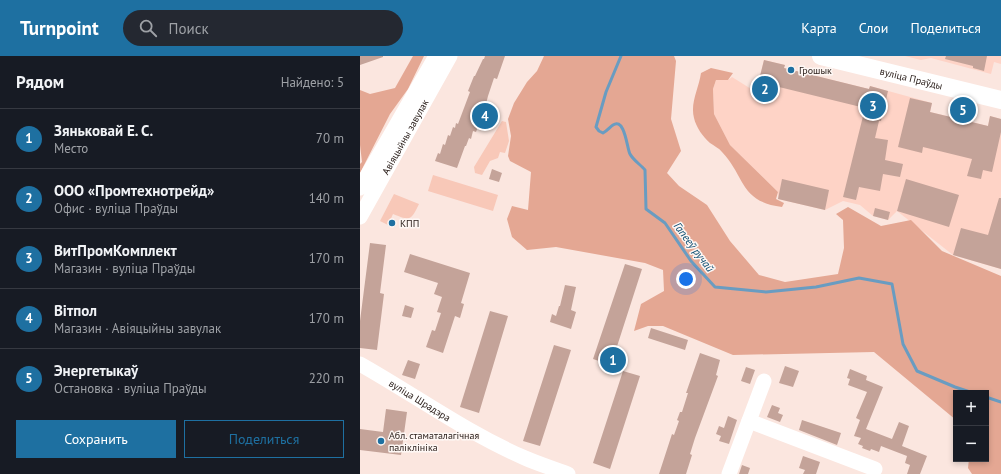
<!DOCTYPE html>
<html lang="ru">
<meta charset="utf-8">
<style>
:root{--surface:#171b24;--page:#242831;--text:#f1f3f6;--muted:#9ea1a6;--line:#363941;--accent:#1e70a1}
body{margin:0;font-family:"PT Sans",sans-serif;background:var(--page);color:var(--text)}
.controls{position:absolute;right:12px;bottom:12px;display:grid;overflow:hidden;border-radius:0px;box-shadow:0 2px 6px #0003}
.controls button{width:36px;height:36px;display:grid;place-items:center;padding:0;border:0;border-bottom:1px solid var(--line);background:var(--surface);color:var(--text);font:20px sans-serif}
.you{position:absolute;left:326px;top:223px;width:14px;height:14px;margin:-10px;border:3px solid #fff;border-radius:50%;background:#1a73e8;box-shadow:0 0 0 6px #1a73e833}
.badge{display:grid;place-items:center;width:26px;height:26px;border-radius:50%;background:var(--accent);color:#fff;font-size:13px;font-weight:700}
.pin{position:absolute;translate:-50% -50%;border:2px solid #fff;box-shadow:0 1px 4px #0006}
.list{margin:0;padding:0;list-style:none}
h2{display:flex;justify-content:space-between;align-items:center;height:52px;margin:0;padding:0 16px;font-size:17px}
h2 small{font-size:13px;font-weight:400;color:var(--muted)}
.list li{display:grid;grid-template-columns:26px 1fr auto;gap:12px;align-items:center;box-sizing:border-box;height:60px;padding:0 16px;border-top:1px solid var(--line)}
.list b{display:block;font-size:15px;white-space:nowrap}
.list p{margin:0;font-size:13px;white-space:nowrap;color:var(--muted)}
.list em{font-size:13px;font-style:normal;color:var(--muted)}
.actions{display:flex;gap:8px;padding:12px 16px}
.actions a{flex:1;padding:9px 0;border:1px solid var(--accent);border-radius:0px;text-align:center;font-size:14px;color:var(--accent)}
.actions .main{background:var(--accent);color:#fff}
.icon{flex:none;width:22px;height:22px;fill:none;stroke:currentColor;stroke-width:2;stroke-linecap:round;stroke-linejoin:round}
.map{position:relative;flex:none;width:641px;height:418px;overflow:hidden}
header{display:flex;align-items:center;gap:24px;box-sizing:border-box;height:56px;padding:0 20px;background:var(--accent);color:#fff}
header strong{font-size:19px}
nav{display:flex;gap:22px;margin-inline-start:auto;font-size:14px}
.search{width:280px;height:36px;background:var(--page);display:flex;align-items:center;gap:10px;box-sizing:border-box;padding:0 14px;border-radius:22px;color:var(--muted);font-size:15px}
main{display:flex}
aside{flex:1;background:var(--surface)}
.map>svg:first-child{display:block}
.built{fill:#fed3c6}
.green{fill:#f8c8b8}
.forest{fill:#e4a793}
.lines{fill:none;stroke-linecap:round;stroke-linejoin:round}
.stream{stroke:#699cc1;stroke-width:3}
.building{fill:#c4a399}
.minor{stroke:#fff;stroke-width:15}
.major{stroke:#fff;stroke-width:18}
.poi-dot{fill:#1e70a1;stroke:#fef7f4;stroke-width:1.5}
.labels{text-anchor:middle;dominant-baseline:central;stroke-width:3;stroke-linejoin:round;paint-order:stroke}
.poi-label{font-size:10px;fill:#2c201c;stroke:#fef7f4;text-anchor:start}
.street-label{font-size:10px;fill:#2c201c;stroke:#fef7f4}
.water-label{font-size:11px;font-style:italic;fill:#094b70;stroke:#fef7f4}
</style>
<header>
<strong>Turnpoint</strong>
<div class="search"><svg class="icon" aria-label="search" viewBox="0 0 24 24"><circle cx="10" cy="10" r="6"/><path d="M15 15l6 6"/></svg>Поиск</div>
<nav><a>Карта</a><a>Слои</a><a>Поделиться</a></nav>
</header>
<main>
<aside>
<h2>Рядом<small>Найдено: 5</small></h2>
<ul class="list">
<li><span class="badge">1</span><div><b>Зяньковай Е. С.</b><p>Место</p></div><em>70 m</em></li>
<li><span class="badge">2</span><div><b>ООО «Промтехнотрейд»</b><p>Офис · вуліца Праўды</p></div><em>140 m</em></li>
<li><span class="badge">3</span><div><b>ВитПромКомплект</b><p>Магазин · вуліца Праўды</p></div><em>170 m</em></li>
<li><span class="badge">4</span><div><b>Вітпол</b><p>Магазин · Авіяцыйны завулак</p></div><em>170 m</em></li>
<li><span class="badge">5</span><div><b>Энергетыкаў</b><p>Остановка · вуліца Праўды</p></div><em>220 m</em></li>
</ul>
<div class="actions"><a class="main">Сохранить</a><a>Поделиться</a></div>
</aside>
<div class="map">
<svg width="641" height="418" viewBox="0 0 641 418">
<rect width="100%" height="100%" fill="#fbe6df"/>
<path class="built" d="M 545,0 L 641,0 L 641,8 L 634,6 L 631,18 L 571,2 L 561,4 Z
M 404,4 L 425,9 L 424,12 L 509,33 L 510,30 L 572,47 L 570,56 L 628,70 L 630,60 L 641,63 L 641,213 L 593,199 L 537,155 L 528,164 L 513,160 L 500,149 L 483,145 L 465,154 L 418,143 L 418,136 L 370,89 L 354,58 L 353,33 L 356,24 L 368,24 L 372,21 L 396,36 Z"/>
<path class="green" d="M 142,65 L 146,66 L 149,85 L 145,97 L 140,96 L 138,102 L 130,105 L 122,119 L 115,117 L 114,111 Z
M 73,119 L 138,139 L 133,155 L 68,135 Z
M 34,138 L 59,148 C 51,165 50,165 33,158 L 28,169 L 20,165 Z"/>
<path class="forest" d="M 53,0 L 64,0 L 48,33 L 30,58 L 0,117 L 0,108 L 2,106 L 0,89 L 0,34 L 10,38 L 35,32 Z
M 184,0 L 314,0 L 316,5 L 311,63 L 321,95 L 307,117 L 319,130 L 347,149 L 370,185 L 399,219 L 425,226 L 478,218 L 484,192 L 483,164 L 476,158 L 488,151 L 521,170 L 551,164 L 582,195 L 641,220 L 641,418 L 612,418 L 608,412 L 609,403 L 626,403 L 626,337 L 596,337 L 596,364 L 514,296 L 373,299 L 303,270 L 288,270 L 274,275 L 281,248 L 304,235 L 303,214 L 285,207 L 196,191 L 167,194 L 152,181 L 147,163 L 152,150 L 168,154 L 171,116 L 150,105 L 148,100 L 151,80 L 148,63 L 154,47 L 167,26 L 177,15 Z
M 351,12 L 373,17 L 368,24 L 356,24 L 353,33 L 354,58 L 370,89 L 418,136 L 416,143 L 424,147 L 422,151 C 380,146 385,120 362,96 C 359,92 354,90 350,87 C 343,81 336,71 334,62 C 330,47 339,32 341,17 Z"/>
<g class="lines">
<path class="stream" d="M 261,0 L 246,36 L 236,71 L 239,75 L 243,77 C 247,75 250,71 253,69 C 265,61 267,93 270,98 C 273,104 281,109 285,114 L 286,153 L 305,167 L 331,205 L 355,231 L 406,236 L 456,231 L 499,222 L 532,228 L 543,288 L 557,315 L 595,331 L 613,337
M 626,341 L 641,346"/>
</g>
<path class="building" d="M 0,0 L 23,0 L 23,1 L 0,9 Z
M 125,0 L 145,0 L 137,23 L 134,22 L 128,40 L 126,48 L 129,49 L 123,66 L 120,65 L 116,76 L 113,75 L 111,83 L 109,82 L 106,90 L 105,90 L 97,112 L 75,105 L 78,97 L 80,98 L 83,88 L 85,89 L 88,79 L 90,80 L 93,71 L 95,72 L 96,67 L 98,68 L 110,36 L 108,35 L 114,20 L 115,20 L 123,3 L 124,3 Z
M 586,0 L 627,0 L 624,15 L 613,12 L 613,10 L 585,3 Z
M 404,4 L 425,9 L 424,12 L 509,33 L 510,30 L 528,35 L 521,65 L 519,65 L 515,82 L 528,84 L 525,104 L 543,108 L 540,121 L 523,118 L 520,135 L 499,131 L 496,144 L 483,141 L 505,52 L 419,31 L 416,41 L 396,36 Z
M 550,42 L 572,47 L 570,56 L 628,70 L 630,60 L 641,63 L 641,76 L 632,116 L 623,114 L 621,123 L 607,120 L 612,103 L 563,91 L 562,97 L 538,91 Z
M 132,113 L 142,117 L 139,126 L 129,123 Z
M 422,123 L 469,134 L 465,154 L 418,143 Z
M 546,123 L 599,139 L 589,171 L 537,155 Z
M 639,142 L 641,142 L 641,213 L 593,199 L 601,172 L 628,179 Z
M 515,152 L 530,156 L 528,164 L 513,160 Z
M 10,187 L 26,189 L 20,237 L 24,238 L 17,294 L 0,292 L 0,265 Z
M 50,198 L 110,217 L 101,247 L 104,248 L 100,262 L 95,260 L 83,297 L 66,291 L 72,274 L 75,275 L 81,257 L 77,256 L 82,241 L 74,238 L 78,227 L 44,216 Z
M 265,208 L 282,213 L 251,309 L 233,303 Z
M 205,229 L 216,231 L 211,254 L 216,256 L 211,273 L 190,266 L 192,258 L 196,260 L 199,250 L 200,250 Z
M 45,249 L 54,252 L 51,262 L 42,260 Z
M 130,255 L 148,260 L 119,357 L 100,351 Z
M 291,272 L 328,284 L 325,294 L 288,282 Z
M 194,289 L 211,294 L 180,390 L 163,385 Z
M 340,297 L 360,304 L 356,319 L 358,320 L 335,382 L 330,398 L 332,399 L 326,418 L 299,418 L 312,378 L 314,379 L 319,365 L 317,364 L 320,356 L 322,356 L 328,337 L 326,337 Z
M 48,304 L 60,308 L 55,323 L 42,319 Z
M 425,310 L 439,315 L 433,331 L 419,327 Z
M 386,311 L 395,314 L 390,328 L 381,325 Z
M 490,313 L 507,320 L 506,324 L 523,331 L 506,373 L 532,383 L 539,366 L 549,370 L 542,390 L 567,400 L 560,418 L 547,418 L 550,409 L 545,407 L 547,400 L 521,390 L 519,396 L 511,393 L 510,395 L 502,392 L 503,390 L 498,388 L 501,382 L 494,380 L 500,364 L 496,362 L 507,336 L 488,329 L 490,323 L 487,322 Z
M 263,315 L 280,320 L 250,413 L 233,407 Z
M 412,349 L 420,352 L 418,357 L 423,359 L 420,366 L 407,361 Z
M 26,353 L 47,356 L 41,399 L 0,394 L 0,373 L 23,376 Z
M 368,360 L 377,364 L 369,388 L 359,385 L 361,380 L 356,378 L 359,370 L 364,372 Z
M 442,364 L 481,377 L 477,389 L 439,374 Z
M 443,400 L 460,406 L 456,418 L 443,418 L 445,414 L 439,412 Z
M 382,409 L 390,412 L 388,418 L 379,418 Z"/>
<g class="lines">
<g class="minor">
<path d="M 0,132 L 76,0"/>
<path id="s1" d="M 0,161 L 90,0"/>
<path id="s2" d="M 0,308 C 55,339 107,377 165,402 C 179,408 194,413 208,418"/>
<path d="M 389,365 L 515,413"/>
<path d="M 369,418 L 404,325"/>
</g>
<path class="major" id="s3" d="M 461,0 L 641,44"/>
</g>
<g class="poi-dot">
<circle cx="431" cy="14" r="4"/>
<circle cx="32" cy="167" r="4"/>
<circle cx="21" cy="385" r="4"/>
</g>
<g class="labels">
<g class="poi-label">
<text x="439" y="14">Грошык</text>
<text x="40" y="167">КПП</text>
<text x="29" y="379">Абл. стаматалагічная<tspan x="29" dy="12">паліклініка</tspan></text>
</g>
<g class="street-label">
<text stroke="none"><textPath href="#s3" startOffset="93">вуліца Праўды</textPath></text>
<text stroke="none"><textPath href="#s1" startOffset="92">Авіяцыйны завулак</textPath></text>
<text stroke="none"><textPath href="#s2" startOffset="70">вуліца Шрадэра</textPath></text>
</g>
<g class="water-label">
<text transform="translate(334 191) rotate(53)">Гапееў ручай</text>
</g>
</g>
</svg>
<div class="controls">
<button>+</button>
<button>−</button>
</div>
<div class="you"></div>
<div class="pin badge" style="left:253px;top:304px">1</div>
<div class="pin badge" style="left:405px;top:33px">2</div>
<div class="pin badge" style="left:513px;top:50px">3</div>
<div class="pin badge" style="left:125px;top:60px">4</div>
<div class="pin badge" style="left:603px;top:54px">5</div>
</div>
</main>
